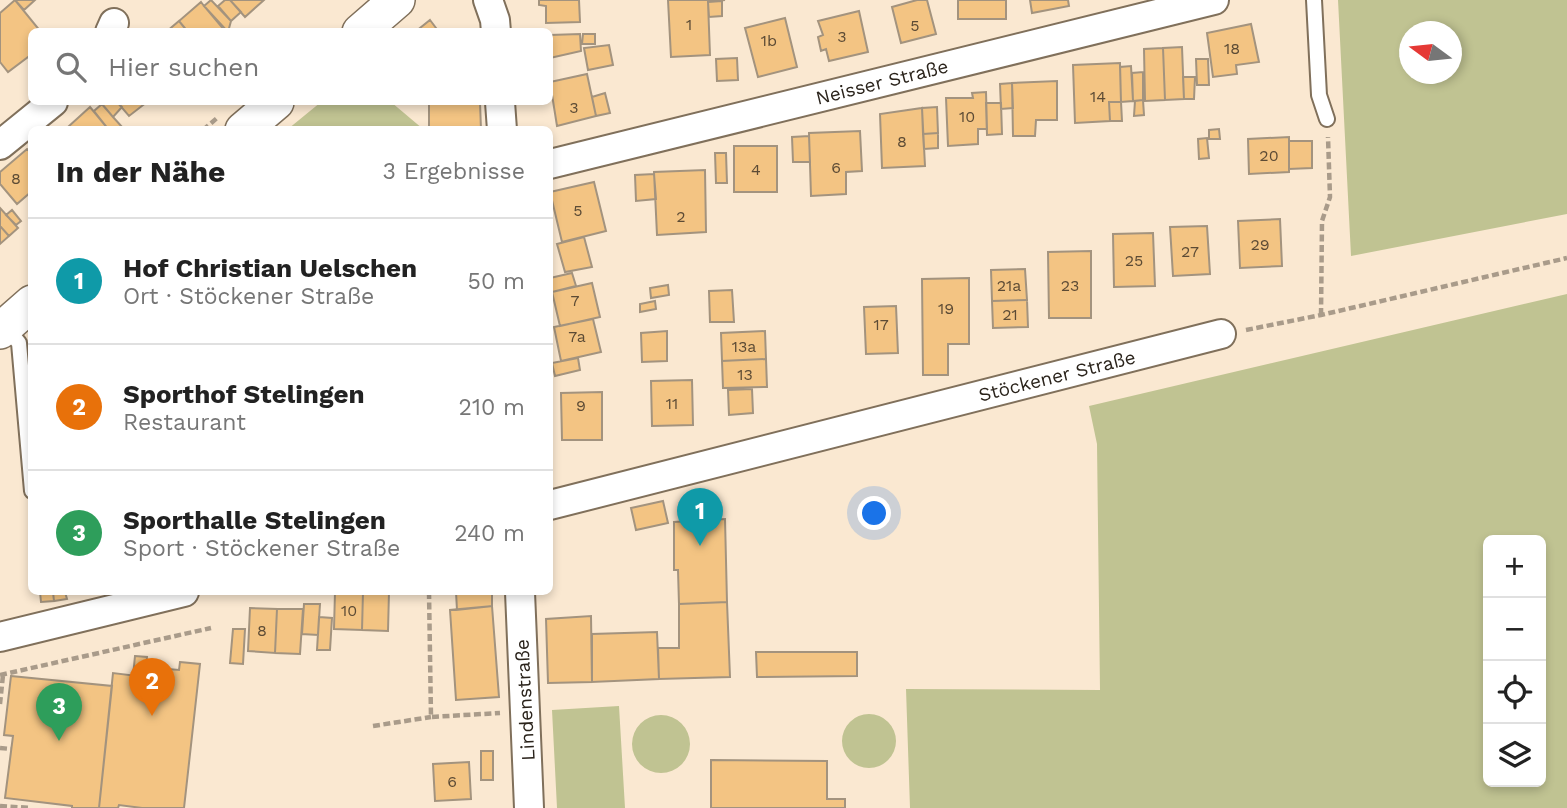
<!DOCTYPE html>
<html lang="de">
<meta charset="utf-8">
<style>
:root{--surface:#fff;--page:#f2f2f2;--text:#222;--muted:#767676;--line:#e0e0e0;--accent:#b45309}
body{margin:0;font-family:"Work Sans",sans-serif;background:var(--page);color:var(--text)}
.controls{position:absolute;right:21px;bottom:21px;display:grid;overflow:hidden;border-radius:10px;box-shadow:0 4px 10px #0003}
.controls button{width:63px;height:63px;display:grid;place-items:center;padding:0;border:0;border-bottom:2px solid var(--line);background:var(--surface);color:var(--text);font:35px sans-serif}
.compass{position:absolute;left:1399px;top:21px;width:63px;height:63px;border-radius:50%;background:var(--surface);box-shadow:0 4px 10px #0003;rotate:285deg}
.you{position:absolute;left:875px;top:514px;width:24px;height:24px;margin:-18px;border:5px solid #fff;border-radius:50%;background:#1a73e8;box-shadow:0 0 0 10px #1a73e833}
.badge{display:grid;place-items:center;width:46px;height:46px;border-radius:50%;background:var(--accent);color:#fff;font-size:23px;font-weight:700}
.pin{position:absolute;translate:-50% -58px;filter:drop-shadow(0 2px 4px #0008)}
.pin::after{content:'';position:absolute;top:37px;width:24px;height:21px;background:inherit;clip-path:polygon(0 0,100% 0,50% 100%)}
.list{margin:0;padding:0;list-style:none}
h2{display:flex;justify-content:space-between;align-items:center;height:91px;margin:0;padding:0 28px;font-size:30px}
h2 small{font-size:23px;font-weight:400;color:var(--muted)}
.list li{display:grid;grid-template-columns:46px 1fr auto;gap:21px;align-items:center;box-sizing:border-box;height:126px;padding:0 28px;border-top:2px solid var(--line)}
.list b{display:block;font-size:26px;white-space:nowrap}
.list p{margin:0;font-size:23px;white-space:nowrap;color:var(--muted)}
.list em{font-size:23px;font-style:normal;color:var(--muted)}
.icon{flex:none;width:38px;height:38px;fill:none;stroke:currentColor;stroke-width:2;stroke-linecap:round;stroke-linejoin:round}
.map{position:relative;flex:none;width:1567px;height:808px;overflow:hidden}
.search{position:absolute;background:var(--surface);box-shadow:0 4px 10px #0003;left:28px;top:28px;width:525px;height:77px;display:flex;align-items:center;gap:18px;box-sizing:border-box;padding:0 24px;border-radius:10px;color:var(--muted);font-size:26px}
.panel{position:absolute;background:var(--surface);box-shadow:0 4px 10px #0003;left:28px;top:126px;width:525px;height:469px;border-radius:10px}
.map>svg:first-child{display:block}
.green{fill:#c0c392;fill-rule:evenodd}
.building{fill:#f3c483;stroke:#a3937e;stroke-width:2}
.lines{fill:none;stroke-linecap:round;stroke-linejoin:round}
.service-casing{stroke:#80705b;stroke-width:18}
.minor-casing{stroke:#80705b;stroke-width:32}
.tertiary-casing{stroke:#80705b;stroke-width:38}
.path{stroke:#a99b8a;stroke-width:4.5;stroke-dasharray:7 3.5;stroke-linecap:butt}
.service{stroke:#fff;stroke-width:14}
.minor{stroke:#fff;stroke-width:28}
.tertiary{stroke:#fff;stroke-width:35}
.labels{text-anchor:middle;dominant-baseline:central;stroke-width:7;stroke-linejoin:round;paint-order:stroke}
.number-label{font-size:16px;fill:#5c4b35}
.street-label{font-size:19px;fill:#2a231b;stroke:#fff}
</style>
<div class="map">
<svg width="1567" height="808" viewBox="0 0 1567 808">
<rect width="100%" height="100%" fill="#fae8d1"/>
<path class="green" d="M 1338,0 L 1567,0 L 1567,214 L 1351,256 ZM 1410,32 L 1452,32 L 1452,74 L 1410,74 Z
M 321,102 L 391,102 L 423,129 L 288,129 Z
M 1567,294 L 1567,808 L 910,808 L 906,689 L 1100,690 L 1097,444 L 1089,406 ZM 1488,540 L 1541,540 L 1541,782 L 1488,782 Z
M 619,706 L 625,808 L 557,808 L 552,710 Z
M842 741a27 27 0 1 1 54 0a27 27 0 1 1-54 0Z
M632 744a29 29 0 1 1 58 0a29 29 0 1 1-58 0Z"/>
<path class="building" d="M 15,0 L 41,32 L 32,32 L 32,54 L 8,72 L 0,62 L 0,13 Z
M 15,0 L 35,0 L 24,10 Z
M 211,0 L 231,21 L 228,32 L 204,6 Z
M 225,0 L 230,0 L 241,12 L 231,21 L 218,6 Z
M 230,0 L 264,0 L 245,17 Z
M 539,0 L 579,0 L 580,22 L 546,23 L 546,6 L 539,5 Z
M 668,0 L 725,0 L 708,2 L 710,55 L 671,57 Z
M 917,0 L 927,0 L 936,34 L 901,43 L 892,7 Z
M 958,0 L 1006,0 L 1006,19 L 958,19 Z
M 1030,0 L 1068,0 L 1069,6 L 1032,13 Z
M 722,1 L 722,16 L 709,17 L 708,2 Z
M 201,2 L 204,6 L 226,32 L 188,32 L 179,21 Z
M 859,11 L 868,52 L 829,61 L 826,49 L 821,51 L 818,37 L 823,35 L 818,21 Z
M 785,18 L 797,67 L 758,77 L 745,28 Z
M 430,20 L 439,32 L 415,32 Z
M 179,21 L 188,32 L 166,32 Z
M 1251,24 L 1259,62 L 1236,65 L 1237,74 L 1213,77 L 1207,33 Z
M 580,34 L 581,51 L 550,58 L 550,35 Z
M 583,34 L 595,34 L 595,44 L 582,44 Z
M 609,45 L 613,65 L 588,70 L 584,48 Z
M 1182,47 L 1184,99 L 1165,100 L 1163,48 Z
M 1163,48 L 1165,100 L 1145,101 L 1144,49 Z
M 737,58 L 738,80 L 717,81 L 716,59 Z
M 1196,59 L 1208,59 L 1209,85 L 1197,85 Z
M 1120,63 L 1121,102 L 1109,102 L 1110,121 L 1075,123 L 1073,65 Z
M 1131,66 L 1133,101 L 1121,102 L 1120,67 Z
M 1143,72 L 1143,100 L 1133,101 L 1132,73 Z
M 587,74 L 596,116 L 557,126 L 550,82 Z
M 1183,77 L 1195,77 L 1194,99 L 1184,99 Z
M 1057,81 L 1057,120 L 1036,120 L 1035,136 L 1013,136 L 1012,83 Z
M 1012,83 L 1013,108 L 1001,109 L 1000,84 Z
M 986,92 L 987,129 L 978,129 L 978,144 L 948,146 L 946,98 L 973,98 L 972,93 Z
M 605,93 L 610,113 L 596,116 L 592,97 Z
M 1143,100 L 1144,115 L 1134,116 L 1135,101 Z
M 100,102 L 117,102 L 122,107 L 113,117 Z
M 117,102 L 147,102 L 129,116 Z
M 429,102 L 480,102 L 481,130 L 429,130 Z
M 1109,102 L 1121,102 L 1122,121 L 1110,121 Z
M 986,103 L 1001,103 L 1002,134 L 987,135 Z
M 102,104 L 113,117 L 123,128 L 109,130 L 94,111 Z
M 90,107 L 109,130 L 64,130 L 68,127 Z
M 937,107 L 938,133 L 923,134 L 922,108 Z
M 922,108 L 925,166 L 882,168 L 880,114 Z
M 1219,129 L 1220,139 L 1209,139 L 1209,130 Z
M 860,131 L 862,171 L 846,172 L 846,194 L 811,196 L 809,133 Z
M 938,133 L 938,148 L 924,149 L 923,134 Z
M 809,136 L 810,162 L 793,162 L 792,137 Z
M 1289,137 L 1289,172 L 1249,174 L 1248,139 Z
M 1207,138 L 1209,158 L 1199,159 L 1198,139 Z
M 1289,141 L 1312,141 L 1312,168 L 1289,169 Z
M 734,146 L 777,146 L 777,192 L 734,192 Z
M 27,149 L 32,154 L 32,191 L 17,204 L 0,184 L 0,172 Z
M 715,153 L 726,153 L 727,183 L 716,183 Z
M 705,170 L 706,232 L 657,235 L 654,172 Z
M 654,174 L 656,199 L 636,201 L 635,175 Z
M 594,182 L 606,231 L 562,242 L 550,192 Z
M 0,208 L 18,228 L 9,236 L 0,226 Z
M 12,210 L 21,221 L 16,225 L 6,215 Z
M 1280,219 L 1282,266 L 1240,268 L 1238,221 Z
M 0,226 L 9,236 L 0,244 Z
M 1207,226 L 1210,274 L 1173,276 L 1170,227 Z
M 1153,233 L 1155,286 L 1114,287 L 1113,234 Z
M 584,237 L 592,267 L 565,272 L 557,244 Z
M 1091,251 L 1091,318 L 1049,318 L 1048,252 Z
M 1025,269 L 1027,300 L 992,301 L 991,270 Z
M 572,273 L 576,286 L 552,292 L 550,278 Z
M 969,278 L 969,344 L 948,344 L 948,375 L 923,375 L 922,279 Z
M 592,283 L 600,317 L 560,326 L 552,292 Z
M 668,285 L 669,295 L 651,298 L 650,288 Z
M 732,290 L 734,322 L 710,322 L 709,291 Z
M 1027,300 L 1028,327 L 993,328 L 992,301 Z
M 655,301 L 656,309 L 640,312 L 640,304 Z
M 896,306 L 898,353 L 866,354 L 864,307 Z
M 593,319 L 601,352 L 561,361 L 554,327 Z
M 667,331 L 667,361 L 642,362 L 641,333 Z
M 765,331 L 766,359 L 722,361 L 721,333 Z
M 578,358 L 580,370 L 555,376 L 552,363 Z
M 766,359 L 767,387 L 723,388 L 722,361 Z
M 692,380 L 693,425 L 652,426 L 651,381 Z
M 752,389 L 753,413 L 729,415 L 728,390 Z
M 602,392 L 602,440 L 562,440 L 561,393 Z
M 663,501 L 668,523 L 636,530 L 631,508 Z
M 711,509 L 712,520 L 687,521 L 687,510 Z
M 725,519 L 727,602 L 679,604 L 678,570 L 674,570 L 674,522 Z
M 40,592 L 53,592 L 54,601 L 41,602 Z
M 53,592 L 65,592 L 67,599 L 54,601 Z
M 335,592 L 363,592 L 362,630 L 334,629 Z
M 363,592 L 389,592 L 388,631 L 362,630 Z
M 456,592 L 492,592 L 492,606 L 457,610 Z
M 727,602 L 730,677 L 659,679 L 658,648 L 679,648 L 679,604 Z
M 304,604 L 320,604 L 318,635 L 302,634 Z
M 492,606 L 499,697 L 456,700 L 450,610 Z
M 250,608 L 277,609 L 275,653 L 248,651 Z
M 277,609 L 303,609 L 300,654 L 275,653 Z
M 591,616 L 592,682 L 548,683 L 546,619 Z
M 319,617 L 332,618 L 330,650 L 317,650 Z
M 233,629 L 245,629 L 243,664 L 230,663 Z
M 657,632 L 659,679 L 592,682 L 592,634 Z
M 756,652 L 857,652 L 857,676 L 757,677 Z
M 135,656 L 147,657 L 145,677 L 133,676 Z
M 180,662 L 200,664 L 184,808 L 142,808 L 119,805 L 118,808 L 99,808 L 113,673 L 145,677 L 146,667 L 179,670 Z
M 11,676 L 112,686 L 99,808 L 72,808 L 72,806 L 5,798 L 13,736 L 4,735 Z
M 481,751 L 493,751 L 493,780 L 481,780 Z
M 711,760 L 827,761 L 827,799 L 845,799 L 845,808 L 711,808 Z
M 469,762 L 471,799 L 435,801 L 433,764 Z"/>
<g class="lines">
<defs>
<path id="service" d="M 1314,0 L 1319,95 L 1327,119
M 6,327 L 19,343 L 32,491"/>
<path id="minor" d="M 488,0 L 495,20 L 496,32
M 110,32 L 114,23
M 500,102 L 502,130
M 0,145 L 53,102
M 550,164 L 1214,0
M 550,505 L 1221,334
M 520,592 L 529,808
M 0,637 L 184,592"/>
<path id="tertiary" d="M 360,32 L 397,0
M 243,130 L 276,102
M 0,331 L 32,303"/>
</defs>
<use href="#service" class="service-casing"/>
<use href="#minor" class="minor-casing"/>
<use href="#tertiary" class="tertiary-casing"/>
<path class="path" d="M 203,130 L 217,118
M 1321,315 L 1322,221 L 1330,197 L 1328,137
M 1246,330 L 1321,315 L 1567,258
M 429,592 L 431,717 L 500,713
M 0,675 L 211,628
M 0,704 L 3,675
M 373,726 L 431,717
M 0,748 L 11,749
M 0,806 L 31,808"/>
<use href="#service" class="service"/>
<use href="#minor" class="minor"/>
<use href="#tertiary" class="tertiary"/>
</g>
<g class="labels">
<g class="number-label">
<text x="689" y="24">1</text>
<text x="915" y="25">5</text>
<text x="842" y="36">3</text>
<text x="769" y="40">1b</text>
<text x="1232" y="48">18</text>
<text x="1098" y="96">14</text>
<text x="574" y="107">3</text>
<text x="967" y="116">10</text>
<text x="902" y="141">8</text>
<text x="1269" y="155">20</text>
<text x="836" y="167">6</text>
<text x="756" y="169">4</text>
<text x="16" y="178">8</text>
<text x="578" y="210">5</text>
<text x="681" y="216">2</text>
<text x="1260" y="244">29</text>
<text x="1190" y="251">27</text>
<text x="1134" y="260">25</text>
<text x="1009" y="285">21a</text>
<text x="1070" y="285">23</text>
<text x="575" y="300">7</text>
<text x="946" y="308">19</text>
<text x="1010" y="314">21</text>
<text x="881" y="324">17</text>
<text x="577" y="336">7a</text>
<text x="744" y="346">13a</text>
<text x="745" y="374">13</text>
<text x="672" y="403">11</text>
<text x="581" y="405">9</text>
<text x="349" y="610">10</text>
<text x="262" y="630">8</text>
<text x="452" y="781">6</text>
</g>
<g class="street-label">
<text transform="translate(882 82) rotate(-14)">Neisser Straße</text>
<text transform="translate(1057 376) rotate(-14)">Stöckener Straße</text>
<text transform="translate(525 700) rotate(-93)">Lindenstraße</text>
</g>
</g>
</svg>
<div class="controls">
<button>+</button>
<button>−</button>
<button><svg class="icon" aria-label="locate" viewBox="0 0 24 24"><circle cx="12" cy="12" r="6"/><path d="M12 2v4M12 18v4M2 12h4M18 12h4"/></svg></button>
<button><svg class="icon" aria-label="layers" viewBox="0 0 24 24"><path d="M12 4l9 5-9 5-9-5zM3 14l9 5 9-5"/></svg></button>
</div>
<svg class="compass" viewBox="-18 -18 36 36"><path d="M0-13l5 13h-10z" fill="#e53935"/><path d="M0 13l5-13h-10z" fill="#767676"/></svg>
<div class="you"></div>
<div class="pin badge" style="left:700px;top:546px;background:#0f9aa8">1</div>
<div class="pin badge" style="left:152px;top:716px;background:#e8710a">2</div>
<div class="pin badge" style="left:59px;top:741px;background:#2e9e5b">3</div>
<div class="search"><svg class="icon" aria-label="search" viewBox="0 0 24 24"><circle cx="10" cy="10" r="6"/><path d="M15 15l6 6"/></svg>Hier suchen</div>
<section class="panel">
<h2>In der Nähe<small>3 Ergebnisse</small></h2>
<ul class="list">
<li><span class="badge" style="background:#0f9aa8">1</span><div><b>Hof Christian Uelschen</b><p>Ort · Stöckener Straße</p></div><em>50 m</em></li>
<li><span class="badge" style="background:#e8710a">2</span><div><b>Sporthof Stelingen</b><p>Restaurant</p></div><em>210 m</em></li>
<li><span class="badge" style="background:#2e9e5b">3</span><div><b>Sporthalle Stelingen</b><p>Sport · Stöckener Straße</p></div><em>240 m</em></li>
</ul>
</section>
</div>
